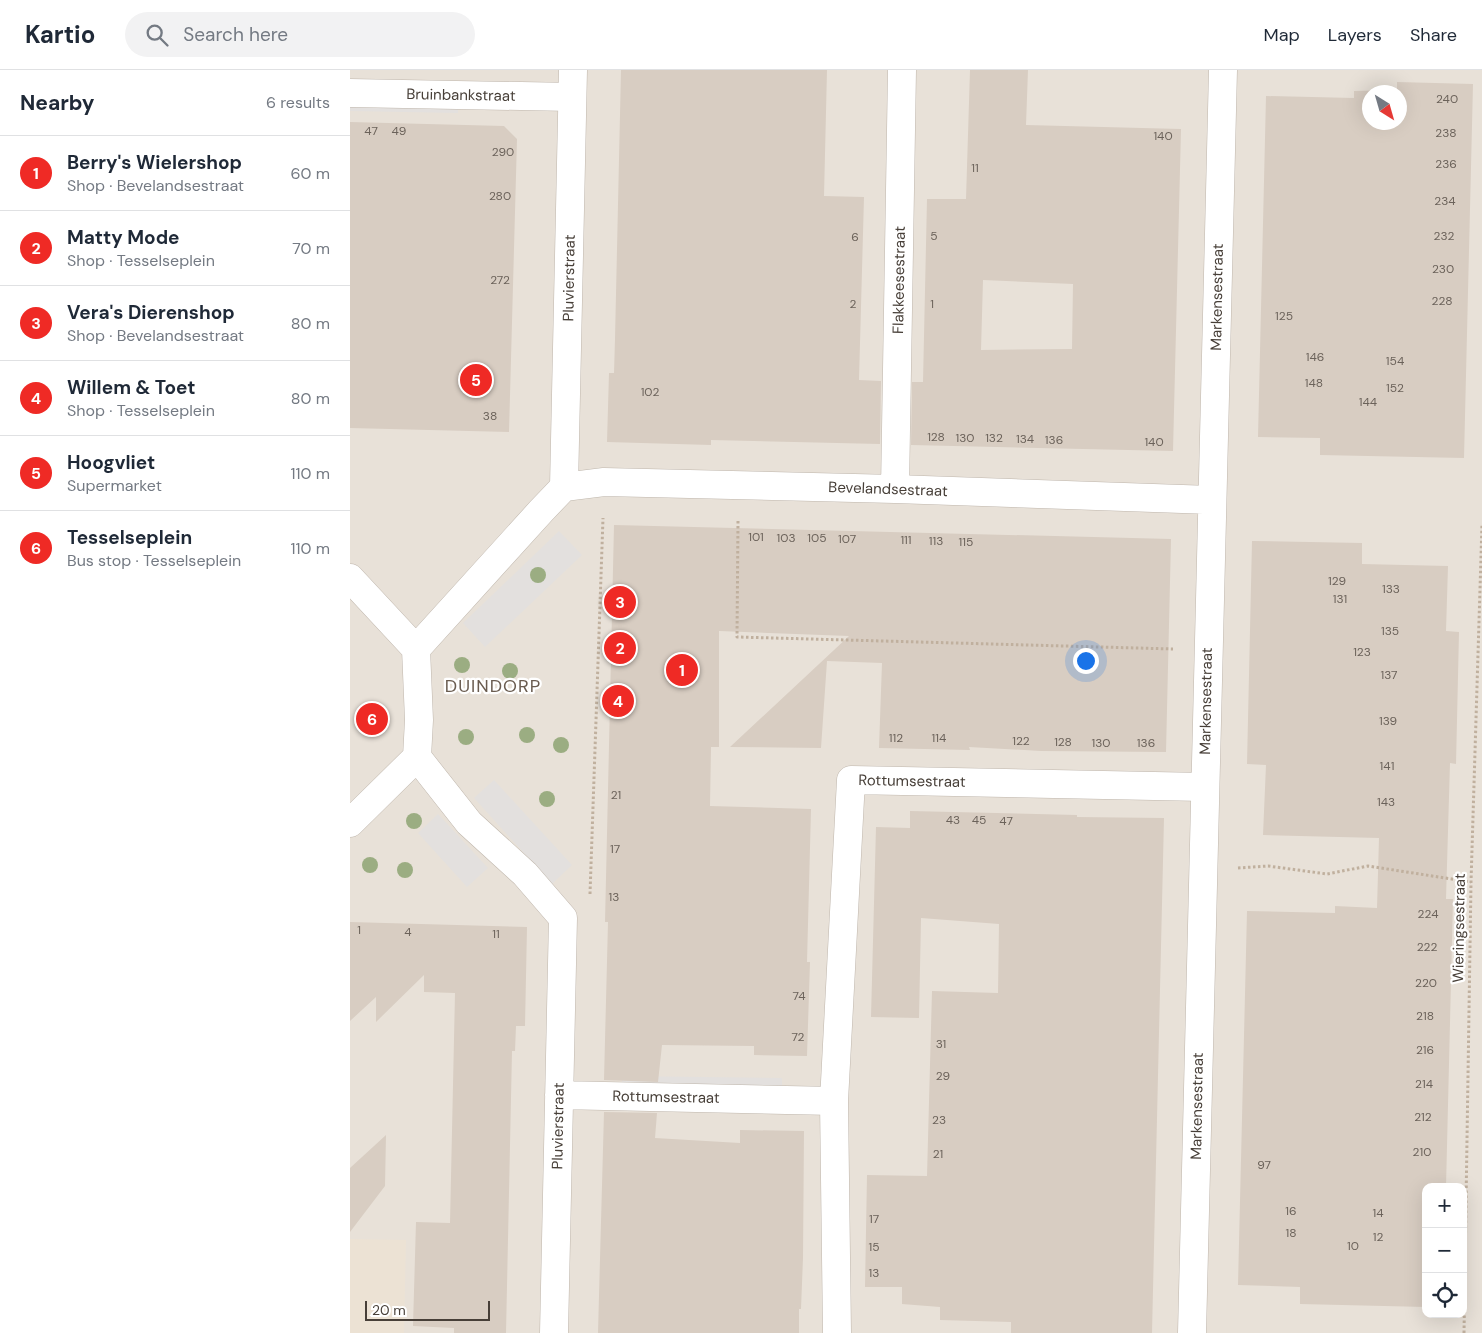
<!DOCTYPE html>
<meta charset="utf-8">
<style>
:root{--surface:#fff;--page:#f2f2f3;--text:#1f2937;--muted:#747a83;--line:#e0e1e3;--accent:#ef2a25}
body{margin:0;font-family:"DM Sans",sans-serif;background:var(--page);color:var(--text)}
.controls{position:absolute;right:15px;bottom:15px;display:grid;overflow:hidden;border-radius:10px;box-shadow:0 5px 20px #0002}
.controls button{width:45px;height:45px;display:grid;place-items:center;padding:0;border:0;border-bottom:1px solid var(--line);background:var(--surface);color:var(--text);font:25px sans-serif}
.compass{position:absolute;left:1012px;top:15px;width:45px;height:45px;border-radius:50%;background:var(--surface);box-shadow:0 5px 20px #0002;rotate:143deg}
.scale{position:absolute;left:15px;bottom:12px;width:125px;box-sizing:border-box;padding-left:5px;border:2px solid #473f38;border-top:0;font-size:14px;line-height:18px;white-space:nowrap;color:#473f38;-webkit-text-stroke:4px #fff;paint-order:stroke}
.you{position:absolute;left:735px;top:590px;width:18px;height:18px;margin:-12px;border:4px solid #fff;border-radius:50%;background:#1a73e8;box-shadow:0 0 0 8px #1a73e833}
.badge{display:grid;place-items:center;width:32px;height:32px;border-radius:50%;background:var(--accent);color:#fff;font-size:16px;font-weight:700}
.pin{position:absolute;translate:-50% -50%;border:2px solid #fff;box-shadow:0 1px 5px #0006}
.list{margin:0;padding:0;list-style:none}
h2{display:flex;justify-content:space-between;align-items:center;height:65px;margin:0;padding:0 20px;font-size:21px}
h2 small{font-size:16px;font-weight:400;color:var(--muted)}
.list li{display:grid;grid-template-columns:32px 1fr auto;gap:15px;align-items:center;box-sizing:border-box;height:75px;padding:0 20px;border-top:1px solid var(--line)}
.list b{display:block;font-size:19px;white-space:nowrap}
.list p{margin:0;font-size:16px;white-space:nowrap;color:var(--muted)}
.list em{font-size:16px;font-style:normal;color:var(--muted)}
.icon{flex:none;width:28px;height:28px;fill:none;stroke:currentColor;stroke-width:2;stroke-linecap:round;stroke-linejoin:round}
.map{position:relative;flex:none;width:1132px;height:1263px;overflow:hidden}
header{display:flex;align-items:center;gap:30px;box-sizing:border-box;height:70px;padding:0 25px;background:var(--surface);border-bottom:1px solid var(--line)}
header strong{font-size:24px}
nav{display:flex;gap:28px;margin-inline-start:auto;font-size:18px}
.search{width:350px;height:45px;background:var(--page);display:flex;align-items:center;gap:12px;box-sizing:border-box;padding:0 18px;border-radius:28px;color:var(--muted);font-size:19px}
main{display:flex}
aside{flex:1;background:var(--surface)}
.map>svg:first-child{display:block}
.residential{fill:#e8e1d8;fill-rule:evenodd}
.education{fill:#ece2d4}
.parking{fill:#e3e0de}
.building{fill:#d8cdc2;fill-rule:evenodd}
.lines{fill:none;stroke-linecap:round;stroke-linejoin:round}
.minor-casing{stroke:#bfb6ac;stroke-width:29}
.path{stroke:#c0b09e;stroke-width:3;stroke-dasharray:2.5 2.5;stroke-linecap:butt}
.minor{stroke:#fff;stroke-width:28}
.tree{fill:#9bad82}
.labels{text-anchor:middle;dominant-baseline:central;stroke-width:4.5;stroke-linejoin:round;paint-order:stroke}
.number-label{font-size:12px;fill:#6b625a}
.street-label{font-size:15px;fill:#473f38;stroke:#fff}
.quarter-label{font-size:18px;letter-spacing:1px;fill:#6a5c50;stroke:#fff}
</style>
<header>
<strong>Kartio</strong>
<div class="search"><svg class="icon" aria-label="search" viewBox="0 0 24 24"><circle cx="10" cy="10" r="6"/><path d="M15 15l6 6"/></svg>Search here</div>
<nav><a>Map</a><a>Layers</a><a>Share</a></nav>
</header>
<main>
<aside>
<h2>Nearby<small>6 results</small></h2>
<ul class="list">
<li><span class="badge">1</span><div><b>Berry's Wielershop</b><p>Shop · Bevelandsestraat</p></div><em>60 m</em></li>
<li><span class="badge">2</span><div><b>Matty Mode</b><p>Shop · Tesselseplein</p></div><em>70 m</em></li>
<li><span class="badge">3</span><div><b>Vera's Dierenshop</b><p>Shop · Bevelandsestraat</p></div><em>80 m</em></li>
<li><span class="badge">4</span><div><b>Willem &amp; Toet</b><p>Shop · Tesselseplein</p></div><em>80 m</em></li>
<li><span class="badge">5</span><div><b>Hoogvliet</b><p>Supermarket</p></div><em>110 m</em></li>
<li><span class="badge">6</span><div><b>Tesselseplein</b><p>Bus stop · Tesselseplein</p></div><em>110 m</em></li>
</ul>
</aside>
<div class="map">
<svg width="1132" height="1263" viewBox="0 0 1132 1263">
<rect width="100%" height="100%" fill="#f4efe9"/>
<path class="residential" d="M 0,0 L 1132,0 L 1132,1263 L 0,1263 ZM 1019,22 L 1050,22 L 1050,52 L 1019,52 ZM 1076,1117 L 1113,1117 L 1113,1244 L 1076,1244 Z"/>
<path class="education" d="M 0,1169 L 56,1170 L 54,1263 L 0,1263 Z"/>
<path class="parking" d="M 0,33 L 108,35 L 108,43 L 0,41 Z
M 209,461 L 232,485 L 135,577 L 113,553 Z
M 144,710 L 222,795 L 202,814 L 124,728 Z
M 88,744 L 138,798 L 117,817 L 68,763 Z
M 272,1006 L 432,1008 L 432,1017 L 272,1015 Z"/>
<path class="building" d="M 271,0 L 477,0 L 474,126 L 514,127 L 509,310 L 531,311 L 530,374 L 361,370 L 361,375 L 257,372 L 259,303 L 264,303 L 265,269 Z
M 620,0 L 678,0 L 676,55 L 831,59 L 823,381 L 561,375 L 562,312 L 573,312 L 577,129 L 616,129 ZM 633,210 L 723,214 L 722,279 L 631,280 Z
M 1047,12 L 1123,14 L 1114,388 L 970,385 L 970,368 L 908,367 L 916,26 L 1004,28 L 1004,21 L 1047,20 ZM 1020,22 L 1050,22 L 1050,52 L 1020,52 Z
M 0,52 L 154,56 L 167,69 L 159,362 L 0,358 Z
M 264,455 L 821,469 L 816,682 L 691,681 L 619,677 L 620,680 L 529,678 L 532,593 L 477,591 L 471,678 L 380,677 L 499,566 L 369,561 L 369,677 L 361,677 L 360,736 L 461,739 L 457,892 L 460,892 L 457,986 L 404,985 L 404,976 L 312,975 L 308,1012 L 254,1010 L 258,852 L 255,852 Z
M 902,471 L 1012,473 L 1012,494 L 1098,496 L 1096,561 L 1109,562 L 1106,694 L 1100,693 L 1096,829 L 1103,829 L 1096,1117 L 1076,1117 L 1076,1237 L 950,1234 L 950,1217 L 888,1215 L 897,841 L 985,843 L 985,836 L 1027,838 L 1029,768 L 913,765 L 916,695 L 897,694 Z
M 560,741 L 727,745 L 727,747 L 814,748 L 802,1263 L 661,1263 L 661,1252 L 590,1250 L 590,1237 L 552,1234 L 552,1217 L 515,1217 L 517,1105 L 577,1106 L 582,921 L 648,923 L 649,854 L 571,848 L 569,948 L 521,947 L 526,757 L 560,758 Z
M 0,852 L 177,857 L 175,956 L 166,956 L 165,981 L 162,981 L 156,1263 L 104,1263 L 104,1258 L 63,1256 L 66,1152 L 100,1153 L 105,923 L 74,922 L 74,905 L 26,952 L 26,927 L 0,951 Z
M 254,1042 L 307,1043 L 305,1068 L 390,1073 L 390,1060 L 454,1061 L 453,1188 L 451,1239 L 449,1239 L 449,1263 L 248,1263 Z
M 36,1065 L 35,1116 L 0,1162 L 0,1098 Z"/>
<g class="lines">
<defs>
<path id="minor" d="M 0,23 L 222,27
M 214,417 L 254,412 L 545,419 L 861,430
M 214,417 L 223,0
M 545,419 L 552,0
M 0,508 L 66,579
M 0,753 L 67,687
M 209,1025 L 484,1031
M 204,1263 L 213,848 L 175,804 L 119,753 L 67,687 L 69,650 L 66,579 L 191,441 L 214,417
M 487,1263 L 484,1031 L 501,710 L 854,717
M 842,1263 L 873,0"/>
</defs>
<use href="#minor" class="minor-casing"/>
<path class="path" d="M 388,451 L 387,567 L 823,579
M 888,798 L 918,796 L 977,804 L 1018,796 L 1121,812
M 240,824 L 253,448
M 1114,1263 L 1121,812 L 1132,454"/>
<use href="#minor" class="minor"/>
</g>
<g class="tree">
<circle cx="188" cy="505" r="8"/>
<circle cx="112" cy="595" r="8"/>
<circle cx="160" cy="601" r="8"/>
<circle cx="177" cy="665" r="8"/>
<circle cx="116" cy="667" r="8"/>
<circle cx="211" cy="675" r="8"/>
<circle cx="197" cy="729" r="8"/>
<circle cx="64" cy="751" r="8"/>
<circle cx="20" cy="795" r="8"/>
<circle cx="55" cy="800" r="8"/>
</g>
<g class="labels">
<g class="number-label">
<text x="1097" y="29">240</text>
<text x="21" y="61">47</text>
<text x="49" y="61">49</text>
<text x="1096" y="63">238</text>
<text x="813" y="66">140</text>
<text x="153" y="82">290</text>
<text x="1096" y="94">236</text>
<text x="625" y="98">11</text>
<text x="150" y="126">280</text>
<text x="1095" y="131">234</text>
<text x="584" y="166">5</text>
<text x="1094" y="166">232</text>
<text x="505" y="167">6</text>
<text x="1093" y="199">230</text>
<text x="150" y="210">272</text>
<text x="1092" y="231">228</text>
<text x="503" y="234">2</text>
<text x="582" y="234">1</text>
<text x="934" y="246">125</text>
<text x="965" y="287">146</text>
<text x="1045" y="291">154</text>
<text x="964" y="313">148</text>
<text x="1045" y="318">152</text>
<text x="300" y="322">102</text>
<text x="1018" y="332">144</text>
<text x="140" y="346">38</text>
<text x="586" y="367">128</text>
<text x="615" y="368">130</text>
<text x="644" y="368">132</text>
<text x="675" y="369">134</text>
<text x="704" y="370">136</text>
<text x="804" y="372">140</text>
<text x="406" y="467">101</text>
<text x="436" y="468">103</text>
<text x="467" y="468">105</text>
<text x="497" y="469">107</text>
<text x="556" y="470">111</text>
<text x="586" y="471">113</text>
<text x="616" y="472">115</text>
<text x="987" y="511">129</text>
<text x="1041" y="519">133</text>
<text x="990" y="529">131</text>
<text x="1040" y="561">135</text>
<text x="1012" y="582">123</text>
<text x="1039" y="605">137</text>
<text x="1038" y="651">139</text>
<text x="546" y="668">112</text>
<text x="589" y="668">114</text>
<text x="671" y="671">122</text>
<text x="713" y="672">128</text>
<text x="751" y="673">130</text>
<text x="796" y="673">136</text>
<text x="1037" y="696">141</text>
<text x="266" y="725">21</text>
<text x="1036" y="732">143</text>
<text x="603" y="750">43</text>
<text x="629" y="750">45</text>
<text x="656" y="751">47</text>
<text x="265" y="779">17</text>
<text x="264" y="827">13</text>
<text x="1078" y="844">224</text>
<text x="9" y="860">1</text>
<text x="58" y="862">4</text>
<text x="146" y="864">11</text>
<text x="1077" y="877">222</text>
<text x="1076" y="913">220</text>
<text x="449" y="926">74</text>
<text x="1075" y="946">218</text>
<text x="448" y="967">72</text>
<text x="591" y="974">31</text>
<text x="1075" y="980">216</text>
<text x="593" y="1006">29</text>
<text x="1074" y="1014">214</text>
<text x="1073" y="1047">212</text>
<text x="589" y="1050">23</text>
<text x="1072" y="1082">210</text>
<text x="588" y="1084">21</text>
<text x="914" y="1095">97</text>
<text x="941" y="1141">16</text>
<text x="1028" y="1143">14</text>
<text x="524" y="1149">17</text>
<text x="941" y="1163">18</text>
<text x="1028" y="1167">12</text>
<text x="1003" y="1176">10</text>
<text x="524" y="1177">15</text>
<text x="524" y="1203">13</text>
</g>
<g class="street-label">
<text transform="translate(111 25) rotate(1)">Bruinbankstraat</text>
<text transform="translate(219 208) rotate(-89)">Pluvierstraat</text>
<text transform="translate(549 210) rotate(-89)">Flakkeesestraat</text>
<text transform="translate(867 227) rotate(-89)">Markensestraat</text>
<text transform="translate(538 419) rotate(2)">Bevelandsestraat</text>
<text transform="translate(856 631) rotate(-89)">Markensestraat</text>
<text transform="translate(562 711) rotate(1)">Rottumsestraat</text>
<text transform="translate(1109 858) rotate(-89)">Wieringsestraat</text>
<text transform="translate(316 1027) rotate(1)">Rottumsestraat</text>
<text transform="translate(847 1036) rotate(-89)">Markensestraat</text>
<text transform="translate(208 1056) rotate(-89)">Pluvierstraat</text>
</g>
<g class="quarter-label">
<text x="143" y="616">DUINDORP</text>
</g>
</g>
</svg>
<div class="controls">
<button>+</button>
<button>−</button>
<button><svg class="icon" aria-label="locate" viewBox="0 0 24 24"><circle cx="12" cy="12" r="6"/><path d="M12 2v4M12 18v4M2 12h4M18 12h4"/></svg></button>
</div>
<svg class="compass" viewBox="-18 -18 36 36"><path d="M0-13l5 13h-10z" fill="#e53935"/><path d="M0 13l5-13h-10z" fill="#747a83"/></svg>
<div class="scale">20 m</div>
<div class="you"></div>
<div class="pin badge" style="left:332px;top:600px">1</div>
<div class="pin badge" style="left:270px;top:578px">2</div>
<div class="pin badge" style="left:270px;top:532px">3</div>
<div class="pin badge" style="left:268px;top:631px">4</div>
<div class="pin badge" style="left:126px;top:310px">5</div>
<div class="pin badge" style="left:22px;top:649px">6</div>
</div>
</main>
